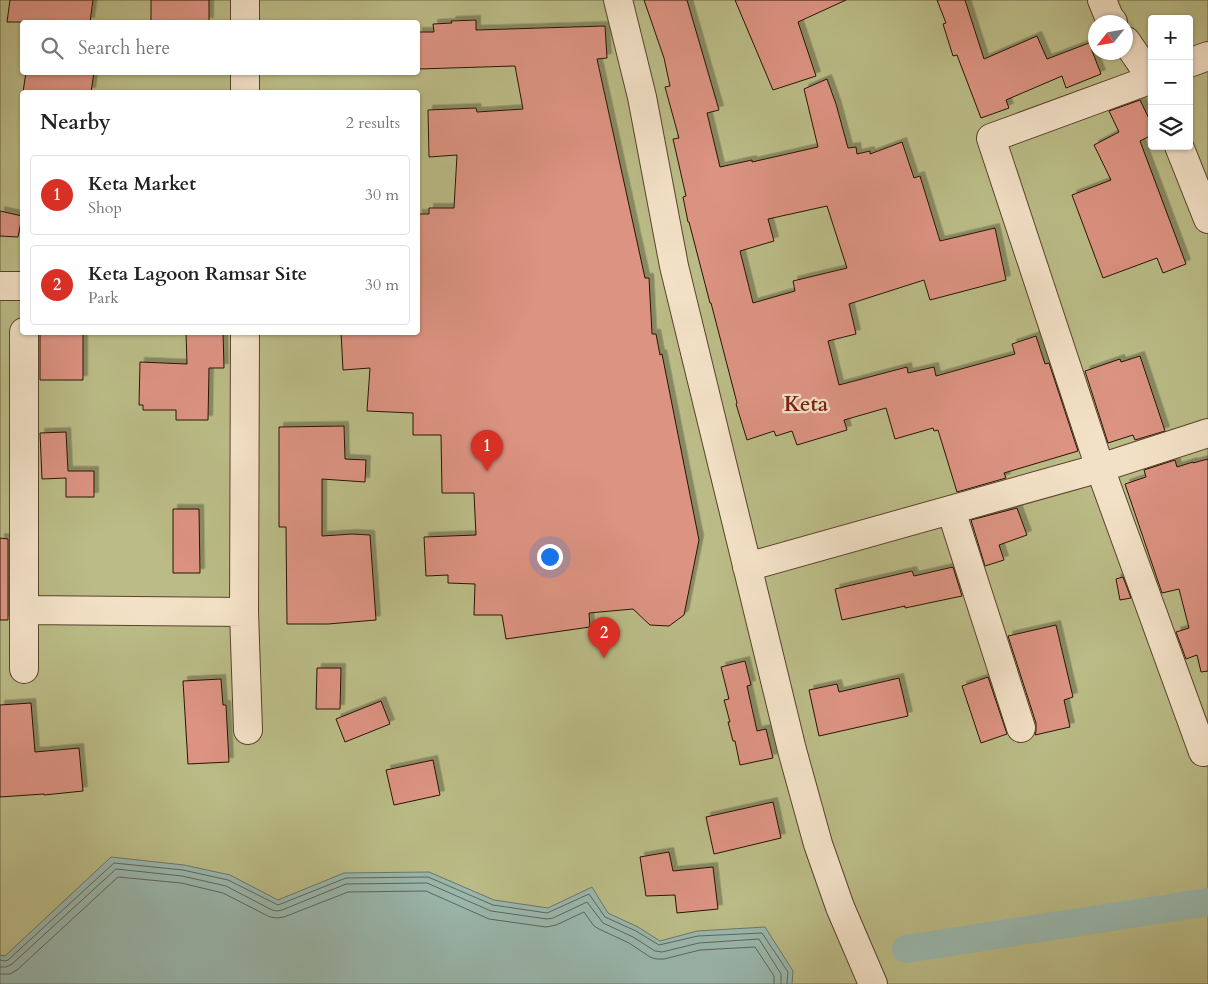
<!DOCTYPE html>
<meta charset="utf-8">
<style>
:root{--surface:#fff;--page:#f6f6f6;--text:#222;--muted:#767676;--line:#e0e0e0;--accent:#d93025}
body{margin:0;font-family:Cardo,serif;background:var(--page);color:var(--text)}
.controls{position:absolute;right:15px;top:15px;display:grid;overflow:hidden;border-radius:5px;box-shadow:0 1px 4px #0004}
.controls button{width:45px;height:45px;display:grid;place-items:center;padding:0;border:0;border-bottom:1px solid var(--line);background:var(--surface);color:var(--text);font:25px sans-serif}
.compass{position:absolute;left:1088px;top:15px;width:45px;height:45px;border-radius:50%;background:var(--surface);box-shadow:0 1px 4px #0004;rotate:239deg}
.you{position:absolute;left:549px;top:556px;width:18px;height:18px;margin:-12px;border:4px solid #fff;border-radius:50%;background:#1a73e8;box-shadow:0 0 0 8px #1a73e833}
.badge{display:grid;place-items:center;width:32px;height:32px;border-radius:50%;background:var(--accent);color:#fff;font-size:16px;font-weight:700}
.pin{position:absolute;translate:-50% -41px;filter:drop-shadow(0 1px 2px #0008)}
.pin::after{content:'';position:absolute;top:26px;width:18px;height:15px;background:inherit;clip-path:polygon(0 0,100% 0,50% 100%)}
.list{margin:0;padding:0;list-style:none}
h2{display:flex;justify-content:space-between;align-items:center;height:65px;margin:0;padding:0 20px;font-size:21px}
h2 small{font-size:16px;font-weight:400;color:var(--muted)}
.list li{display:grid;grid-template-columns:32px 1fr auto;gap:15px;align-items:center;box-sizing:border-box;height:80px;margin:0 10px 10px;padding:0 10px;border:1px solid var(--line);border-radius:5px}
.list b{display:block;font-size:19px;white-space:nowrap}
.list p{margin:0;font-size:16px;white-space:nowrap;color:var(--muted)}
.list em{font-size:16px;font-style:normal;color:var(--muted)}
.icon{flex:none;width:28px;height:28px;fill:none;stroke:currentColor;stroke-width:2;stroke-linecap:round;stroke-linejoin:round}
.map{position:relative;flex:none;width:1208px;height:984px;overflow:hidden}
.search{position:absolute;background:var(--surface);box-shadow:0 1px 4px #0004;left:20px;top:20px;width:400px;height:55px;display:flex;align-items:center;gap:12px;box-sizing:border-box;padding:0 18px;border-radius:5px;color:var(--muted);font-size:19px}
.panel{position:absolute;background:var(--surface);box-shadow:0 1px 4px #0004;left:20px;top:90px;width:400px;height:245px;border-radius:5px}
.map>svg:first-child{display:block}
.green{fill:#babb86;stroke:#716844;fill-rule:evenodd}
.water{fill:#99b7ad;stroke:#6c7669}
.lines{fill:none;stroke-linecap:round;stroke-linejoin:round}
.shore{stroke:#606658;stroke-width:1}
.canal{stroke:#99b7ad;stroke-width:28}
.building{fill:#dc9382;stroke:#281402;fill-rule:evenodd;filter:url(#shadow)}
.minor-casing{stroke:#59432c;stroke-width:30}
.minor{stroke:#f3e1c7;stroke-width:28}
.labels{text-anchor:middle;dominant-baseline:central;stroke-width:4.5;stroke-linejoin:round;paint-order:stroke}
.district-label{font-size:21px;font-weight:bold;fill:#7a1f14;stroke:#f3e1c7}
</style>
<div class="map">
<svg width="1208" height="984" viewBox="0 0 1208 984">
<defs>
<filter id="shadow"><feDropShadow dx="4.5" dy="-4.5" stdDeviation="0" flood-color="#0004"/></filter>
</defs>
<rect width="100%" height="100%" fill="#edd1a9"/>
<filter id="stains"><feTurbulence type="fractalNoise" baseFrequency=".004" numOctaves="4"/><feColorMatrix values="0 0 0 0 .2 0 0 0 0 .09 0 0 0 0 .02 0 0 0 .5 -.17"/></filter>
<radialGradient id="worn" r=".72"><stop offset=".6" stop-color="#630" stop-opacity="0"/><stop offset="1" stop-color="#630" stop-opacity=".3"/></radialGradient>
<path class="green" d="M 0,0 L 1208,0 L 1208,984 L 0,984 ZM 1152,19 L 1189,19 L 1189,146 L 1152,146 ZM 22,22 L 418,22 L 418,72 L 22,72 ZM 1096,22 L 1126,22 L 1126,52 L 1096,52 ZM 22,92 L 418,92 L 418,332 L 22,332 Z"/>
<path class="water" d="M 111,857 L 184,865 L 230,875 L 278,900 L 344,873 L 429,872 L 494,900 L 548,908 L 592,887 L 608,913 L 638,927 L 660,941 L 697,931 L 765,927 L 793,971 L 792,984 L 0,984 L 0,955 L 5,956 Z"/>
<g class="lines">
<path class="shore" d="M 0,960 L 5,961 L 8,960 L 114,863 L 183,870 L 228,880 L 278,905 L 346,878 L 428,877 L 493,905 L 547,913 L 589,894 L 605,917 L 636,931 L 659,945 L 698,936 L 762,933 L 788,972 L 787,984
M 0,967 L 6,967 L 12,964 L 116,869 L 182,876 L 226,886 L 272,910 L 277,911 L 282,910 L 346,884 L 427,883 L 491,911 L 547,919 L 553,918 L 587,902 L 603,923 L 633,937 L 655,951 L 662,952 L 699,943 L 759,939 L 781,974 L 781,984
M 0,974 L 10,974 L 17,970 L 118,877 L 181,883 L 223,893 L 270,917 L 277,918 L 284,917 L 348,892 L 426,891 L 489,919 L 546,927 L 556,925 L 584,912 L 594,926 L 599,929 L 629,943 L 650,957 L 656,959 L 664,959 L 700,950 L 755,947 L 774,976 L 774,984"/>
<path class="canal" d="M 906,949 L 1208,902"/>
</g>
<path class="building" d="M 10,0 L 93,0 L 90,22 L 7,22 Z
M 151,0 L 209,0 L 209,22 L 151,22 Z
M 644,0 L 687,0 L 719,110 L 707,113 L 720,167 L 752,160 L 752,162 L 818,147 L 804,89 L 827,79 L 836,104 L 848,148 L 856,147 L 857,154 L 870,151 L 870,154 L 902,142 L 914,178 L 920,176 L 940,241 L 995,228 L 1006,280 L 930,300 L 924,280 L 849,304 L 856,334 L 828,341 L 839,385 L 907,367 L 908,373 L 934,367 L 936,376 L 1015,354 L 1012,344 L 1036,336 L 1045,364 L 1049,363 L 1078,451 L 1004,473 L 1006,478 L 957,492 L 938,430 L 934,431 L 933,428 L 895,439 L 886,408 L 844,420 L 847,430 L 797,445 L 792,431 L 776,436 L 774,431 L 747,440 L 736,404 L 737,403 L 711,303 L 710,303 L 689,222 L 688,222 L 683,197 L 686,196 L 673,139 L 679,138 L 665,87 L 670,86 L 664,58 ZM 827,206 L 847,268 L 793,281 L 795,291 L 753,303 L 740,251 L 774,241 L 768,219 Z
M 735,0 L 846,0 L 798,22 L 816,76 L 773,90 Z
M 937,0 L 965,0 L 984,59 L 1037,36 L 1047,59 L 1089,43 L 1101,74 L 1066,88 L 1062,76 L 1006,100 L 1009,108 L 981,118 L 957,55 L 953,56 L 943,24 L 946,23 Z
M 476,20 L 476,30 L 605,26 L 607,58 L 597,59 L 645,278 L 649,278 L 652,334 L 656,334 L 660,355 L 662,354 L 699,540 L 684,615 L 669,626 L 650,625 L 633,609 L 589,613 L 590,627 L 506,639 L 502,615 L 474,615 L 475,584 L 448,583 L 448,575 L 426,576 L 424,537 L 476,535 L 474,493 L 442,493 L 441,435 L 413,435 L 413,413 L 367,411 L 370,368 L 343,370 L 341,332 L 418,332 L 418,214 L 429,214 L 429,208 L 454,208 L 457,155 L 429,157 L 428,110 L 476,108 L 477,112 L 523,109 L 515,66 L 418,69 L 418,32 L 434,32 L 433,24 L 452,23 L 451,21 Z
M 26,72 L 94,72 L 91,92 L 23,92 Z
M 1140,100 L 1152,125 L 1152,135 L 1140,141 L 1186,264 L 1163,273 L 1157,258 L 1103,278 L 1072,195 L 1111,180 L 1094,145 L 1119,132 L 1109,111 Z
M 0,211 L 22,216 L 18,237 L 0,236 Z
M 40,332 L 83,332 L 83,380 L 40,380 Z
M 186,332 L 223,332 L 224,368 L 209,368 L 208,420 L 176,420 L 176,410 L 143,410 L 143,405 L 139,405 L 140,362 L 187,364 Z
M 1140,356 L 1165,431 L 1135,440 L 1133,435 L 1108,443 L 1085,371 L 1120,359 L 1121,362 Z
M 344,426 L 345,459 L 366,460 L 365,482 L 322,479 L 322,536 L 352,534 L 370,535 L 376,620 L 328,624 L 287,624 L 286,527 L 279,527 L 279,427 Z
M 66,432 L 68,471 L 94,471 L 94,497 L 66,497 L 66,478 L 42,479 L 40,433 Z
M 1208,459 L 1208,671 L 1201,672 L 1197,655 L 1186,659 L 1176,632 L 1189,628 L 1179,589 L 1162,593 L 1125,484 L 1146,477 L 1144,470 L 1175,460 L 1177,467 L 1193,462 L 1193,463 Z
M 1017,508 L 1027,535 L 999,545 L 1004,560 L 985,566 L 971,520 Z
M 173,509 L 199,509 L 200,573 L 173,573 Z
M 0,538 L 8,539 L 8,620 L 0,620 Z
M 953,567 L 962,596 L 905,608 L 905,606 L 842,620 L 835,589 L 912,571 L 914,576 Z
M 1123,577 L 1131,598 L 1120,600 L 1116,579 Z
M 1056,625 L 1073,697 L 1064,700 L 1070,727 L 1035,735 L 1036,731 L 1036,723 L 1008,636 Z
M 745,661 L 751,685 L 747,686 L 757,731 L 766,729 L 773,758 L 740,765 L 735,741 L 733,741 L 728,722 L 730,722 L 724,700 L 729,699 L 721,667 Z
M 317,668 L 341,668 L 340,709 L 316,709 Z
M 988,677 L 1007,734 L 981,743 L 962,686 Z
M 899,678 L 908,716 L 819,736 L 809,690 L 837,684 L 839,692 Z
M 221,679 L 223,705 L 226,705 L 229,762 L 188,764 L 183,681 Z
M 381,701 L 390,724 L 345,742 L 336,719 Z
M 31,703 L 35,752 L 79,748 L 83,791 L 44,795 L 44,794 L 0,797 L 0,705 Z
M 433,760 L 440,795 L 394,805 L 386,770 Z
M 773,802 L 781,838 L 714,854 L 706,817 Z
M 669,852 L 673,871 L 713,867 L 718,909 L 677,913 L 675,895 L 646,896 L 640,857 Z"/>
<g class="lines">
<defs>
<path id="minor" d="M 245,0 L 245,22
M 618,0 L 642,97 L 674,266 L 792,750 L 818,844 L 840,907 L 873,984
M 1102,0 L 1109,17 L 1113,22
M 1126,41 L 1152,79
M 1189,63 L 1208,56
M 245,72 L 245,92
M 1152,79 L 991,138 L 1100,468 L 1203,752
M 1179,146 L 1208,219
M 0,286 L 22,286
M 24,332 L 24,669
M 245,332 L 244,612 L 248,730
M 951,510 L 1021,728
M 747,567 L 1100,468 L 1208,433
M 25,610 L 244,612"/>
</defs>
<use href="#minor" class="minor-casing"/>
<use href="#minor" class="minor"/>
</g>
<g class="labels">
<g class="district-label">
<text x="806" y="404">Keta</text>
</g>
</g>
<rect width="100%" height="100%" filter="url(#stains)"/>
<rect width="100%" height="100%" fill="url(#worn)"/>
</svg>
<div class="controls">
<button>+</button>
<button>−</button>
<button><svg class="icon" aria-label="layers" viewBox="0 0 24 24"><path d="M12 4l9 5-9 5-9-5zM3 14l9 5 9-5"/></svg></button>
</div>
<svg class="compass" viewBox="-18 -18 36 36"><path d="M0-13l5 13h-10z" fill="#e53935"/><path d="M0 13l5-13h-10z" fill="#767676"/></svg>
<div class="you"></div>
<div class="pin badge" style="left:487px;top:471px">1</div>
<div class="pin badge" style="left:604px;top:658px">2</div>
<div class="search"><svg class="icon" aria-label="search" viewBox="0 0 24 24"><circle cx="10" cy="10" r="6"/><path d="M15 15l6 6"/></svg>Search here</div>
<section class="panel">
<h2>Nearby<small>2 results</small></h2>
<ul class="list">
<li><span class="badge">1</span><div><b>Keta Market</b><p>Shop</p></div><em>30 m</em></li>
<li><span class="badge">2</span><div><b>Keta Lagoon Ramsar Site</b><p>Park</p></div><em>30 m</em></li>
</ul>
</section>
</div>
